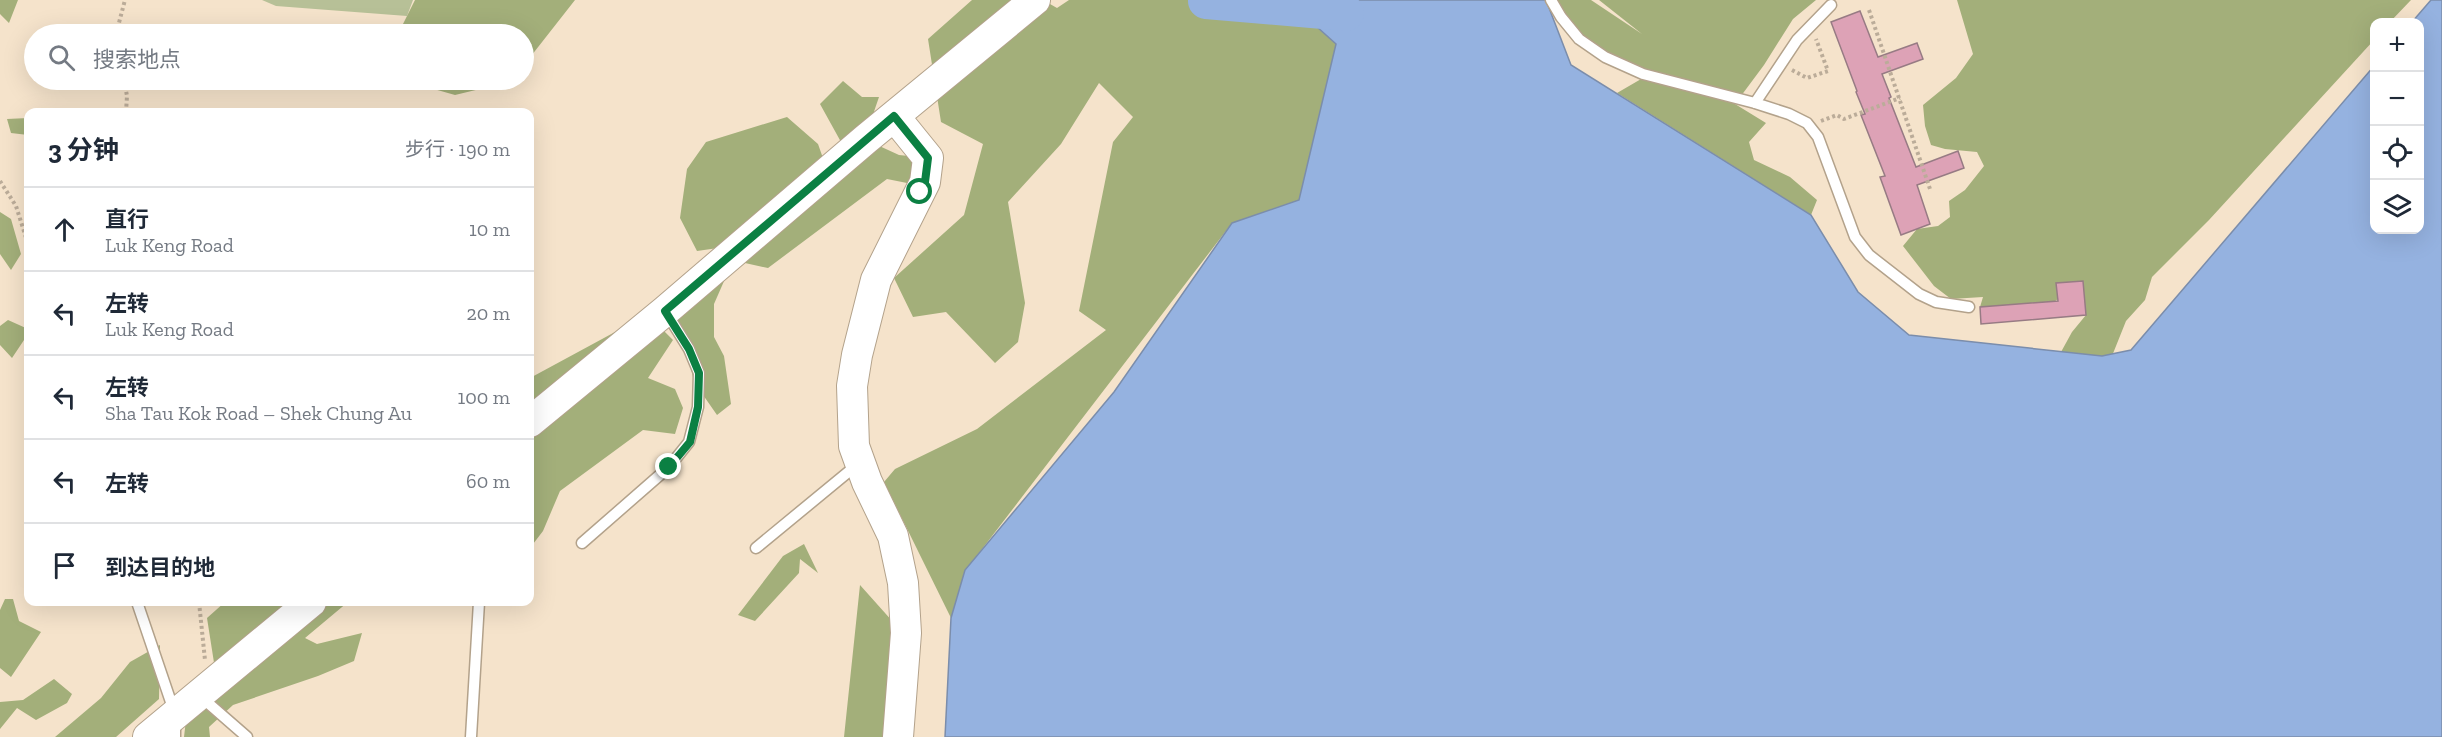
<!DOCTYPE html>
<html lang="zh">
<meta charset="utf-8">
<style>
:root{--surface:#fff;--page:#f6f6f7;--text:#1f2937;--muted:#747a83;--line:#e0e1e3}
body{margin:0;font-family:"Zilla Slab","Noto Sans SC",serif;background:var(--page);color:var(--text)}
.controls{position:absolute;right:18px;top:18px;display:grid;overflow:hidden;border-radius:12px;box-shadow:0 6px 24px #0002}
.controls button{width:54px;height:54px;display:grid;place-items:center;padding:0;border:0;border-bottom:2px solid var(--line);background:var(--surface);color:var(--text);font:30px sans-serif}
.stop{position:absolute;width:18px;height:18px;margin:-14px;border:4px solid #0b8043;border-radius:50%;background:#fff}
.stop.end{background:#0b8043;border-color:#fff;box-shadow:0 2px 6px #0008}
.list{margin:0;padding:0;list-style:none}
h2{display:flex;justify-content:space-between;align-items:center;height:78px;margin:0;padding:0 24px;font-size:26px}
h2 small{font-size:20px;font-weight:400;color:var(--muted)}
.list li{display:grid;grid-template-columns:39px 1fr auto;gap:18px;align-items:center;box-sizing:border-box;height:84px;padding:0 24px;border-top:2px solid var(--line)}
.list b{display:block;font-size:22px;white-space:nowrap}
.list p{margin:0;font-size:20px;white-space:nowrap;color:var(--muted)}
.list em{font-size:20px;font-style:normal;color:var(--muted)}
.icon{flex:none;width:33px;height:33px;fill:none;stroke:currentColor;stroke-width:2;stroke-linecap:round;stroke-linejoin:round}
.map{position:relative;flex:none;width:2442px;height:737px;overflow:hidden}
.search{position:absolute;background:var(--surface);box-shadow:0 6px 24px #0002;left:24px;top:24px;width:510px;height:66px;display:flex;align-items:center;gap:15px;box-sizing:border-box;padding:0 21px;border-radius:33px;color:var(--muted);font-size:22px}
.panel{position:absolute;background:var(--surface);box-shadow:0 6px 24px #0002;left:24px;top:108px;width:510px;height:498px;border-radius:12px}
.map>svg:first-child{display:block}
.green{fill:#b7c097}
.forest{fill:#a3af7a}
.water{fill:#95b2e0;stroke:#7b8dab;stroke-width:1.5}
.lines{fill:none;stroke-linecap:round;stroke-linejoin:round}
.river{stroke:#95b2e0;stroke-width:36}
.building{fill:#dda2b6;stroke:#977b84;stroke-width:1.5}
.lane-casing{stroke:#b3a28b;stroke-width:13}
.secondary-casing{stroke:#b3a28b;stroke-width:32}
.path{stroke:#bbac99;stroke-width:4;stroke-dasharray:3 3;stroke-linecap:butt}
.lane{stroke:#fff;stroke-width:10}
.secondary{stroke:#fff;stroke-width:30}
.route{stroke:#0b8043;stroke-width:8}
</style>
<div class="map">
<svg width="2442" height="737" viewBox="0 0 2442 737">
<rect width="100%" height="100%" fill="#f5e3cb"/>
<path class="green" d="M 262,0 L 413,0 L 407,16 L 276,6 Z"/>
<path class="forest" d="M 0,0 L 18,0 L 9,23 L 0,14 Z
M 415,0 L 575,0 L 524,65 L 524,34 L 398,34 Z
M 972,0 L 1043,0 L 1057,8 L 1069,0 L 1287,0 L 1336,44 L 1299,201 L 1232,223 L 966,570 L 951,618 L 884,482 L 895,469 L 977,429 L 1106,330 L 1079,311 L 1113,142 L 1133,117 L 1099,83 L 1061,144 L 1008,202 L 1025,303 L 1018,342 L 995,363 L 946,312 L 913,317 L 894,278 L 964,215 L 983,144 L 941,122 L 928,39 Z
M 1553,0 L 1591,0 L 1642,34 L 1599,0 L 1816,0 L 1793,19 L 1764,65 L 1735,104 L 1766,123 L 1749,142 L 1754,160 L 1790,177 L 1817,200 L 1811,215 L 1617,93 L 1648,75 L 1575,34 Z
M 1957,0 L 2411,0 L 2390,22 L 2374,22 L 2374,40 L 2209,220 L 2152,277 L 2145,300 L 2126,321 L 2110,361 L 2074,367 L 2061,352 L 2072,332 L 2086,315 L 2075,291 L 2058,299 L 2040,312 L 2021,307 L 1980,307 L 1983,297 L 1951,299 L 1934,286 L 1903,246 L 1917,229 L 1938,226 L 1950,217 L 1949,201 L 1965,190 L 1984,166 L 1977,152 L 1945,149 L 1931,145 L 1925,126 L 1923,105 L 1956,78 L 1973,54 Z
M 402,80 L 512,80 L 509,82 L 455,95 Z
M 843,81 L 862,97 L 879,97 L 868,129 L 841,142 L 820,104 Z
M 787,117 L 818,144 L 824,161 L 718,248 L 697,251 L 680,218 L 687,169 L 706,142 Z
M 28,118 L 28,135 L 11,133 L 7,119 Z
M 875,144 L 899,155 L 928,158 L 917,185 L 887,179 L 768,268 L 745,263 L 728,272 L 714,304 L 714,337 L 724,356 L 731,404 L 717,415 L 694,382 L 686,345 L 673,314 Z
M 0,212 L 11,219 L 21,254 L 11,270 L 0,254 Z
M 8,320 L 28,329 L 28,343 L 24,340 L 12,358 L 0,345 L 0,326 Z
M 645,327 L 662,329 L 673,340 L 648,378 L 675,389 L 683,408 L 675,434 L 643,430 L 560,491 L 543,531 L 530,548 L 530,378 L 615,332 Z
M 804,544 L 818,573 L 800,559 L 799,573 L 755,621 L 738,615 L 783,556 Z
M 860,585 L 902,632 L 898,737 L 844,737 Z
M 5,599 L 13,599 L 19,621 L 41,632 L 11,677 L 0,668 L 0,610 Z
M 225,602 L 348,602 L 305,638 L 317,644 L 362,633 L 354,661 L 318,676 L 233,705 L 209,727 L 210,737 L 184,737 L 186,720 L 215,669 L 207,618 Z
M 160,645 L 159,699 L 116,737 L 55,737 L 101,698 L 130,662 Z
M 54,679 L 72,694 L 67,703 L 36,720 L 17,708 L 0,729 L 0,702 L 23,700 Z"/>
<path class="water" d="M 1287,0 L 1546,0 L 1571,65 L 1811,215 L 1858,292 L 1909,335 L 2102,356 L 2131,350 L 2374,66 L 2374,230 L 2420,230 L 2420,22 L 2412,22 L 2431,0 L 2442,0 L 2442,737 L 945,737 L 951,618 L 965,570 L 1114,392 L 1232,223 L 1299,200 L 1336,44 Z"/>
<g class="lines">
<path class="river" d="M 1206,1 L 1346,13"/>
</g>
<path class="building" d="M 1860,11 L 1878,57 L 1917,43 L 1923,59 L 1882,74 L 1891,97 L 1889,98 L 1916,167 L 1958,151 L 1964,168 L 1917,185 L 1930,224 L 1901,235 L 1880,177 L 1885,176 L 1861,115 L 1865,114 L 1856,92 L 1857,91 L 1831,22 Z
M 2083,281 L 2086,315 L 1981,324 L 1980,307 L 2058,301 L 2056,283 Z"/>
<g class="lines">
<defs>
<path id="lane" d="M 1551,0 L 1561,17 L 1579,39 L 1605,57 L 1643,74 L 1755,103 L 1789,114 L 1807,123 L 1818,137 L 1855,237 L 1869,255 L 1919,294 L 1936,302 L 1969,307
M 1755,103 L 1797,40 L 1831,5
M 582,543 L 669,467 L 689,442 L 698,407 L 699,373 L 689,349 L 666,312
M 756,548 L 858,464
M 137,602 L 175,714 L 175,737
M 200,696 L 247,737
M 471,737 L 479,602"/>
<path id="secondary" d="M 894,116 L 928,158 L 925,182 L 876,280 L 857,355 L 852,386 L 854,446 L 867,482 L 893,536 L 903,583 L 906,633 L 898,737
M 530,422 L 665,311 L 866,139 L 1035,0
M 148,737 L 311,602"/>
</defs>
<use href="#lane" class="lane-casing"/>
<use href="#secondary" class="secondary-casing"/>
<path class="path" d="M 1869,10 L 1930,189
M 116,34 L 125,0
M 1792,70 L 1807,78 L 1828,71 L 1816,39
M 124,80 L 127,96 L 126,112
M 1821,121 L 1837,115 L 1844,119 L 1900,98
M 0,181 L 16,206 L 28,244
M 199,602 L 205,660"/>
<use href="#lane" class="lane"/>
<use href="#secondary" class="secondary"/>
</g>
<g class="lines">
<path class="route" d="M 669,467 L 690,442 L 698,407 L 699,373 L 689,349 L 665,311 L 894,116 L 928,158 L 925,182 L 920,192"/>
</g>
</svg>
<div class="controls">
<button>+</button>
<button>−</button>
<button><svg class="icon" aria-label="locate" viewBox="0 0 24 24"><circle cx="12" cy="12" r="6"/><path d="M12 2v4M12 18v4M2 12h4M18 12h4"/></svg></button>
<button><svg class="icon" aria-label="layers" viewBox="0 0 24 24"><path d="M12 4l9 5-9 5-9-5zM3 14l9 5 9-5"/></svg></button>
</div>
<div class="stop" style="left:920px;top:192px"></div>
<div class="stop end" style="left:669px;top:467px"></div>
<div class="search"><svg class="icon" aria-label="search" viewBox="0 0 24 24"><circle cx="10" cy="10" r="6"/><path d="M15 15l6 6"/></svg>搜索地点</div>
<section class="panel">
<h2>3 分钟<small>步行 · 190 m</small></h2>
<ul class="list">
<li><svg class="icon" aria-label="ahead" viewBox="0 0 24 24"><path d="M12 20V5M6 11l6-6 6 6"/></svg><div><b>直行</b><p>Luk Keng Road</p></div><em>10 m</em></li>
<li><svg class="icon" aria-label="left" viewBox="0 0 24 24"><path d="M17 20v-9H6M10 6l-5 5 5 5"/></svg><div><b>左转</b><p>Luk Keng Road</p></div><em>20 m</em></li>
<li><svg class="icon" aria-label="left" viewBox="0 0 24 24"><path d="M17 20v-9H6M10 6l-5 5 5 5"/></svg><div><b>左转</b><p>Sha Tau Kok Road – Shek Chung Au</p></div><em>100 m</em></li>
<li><svg class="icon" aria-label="left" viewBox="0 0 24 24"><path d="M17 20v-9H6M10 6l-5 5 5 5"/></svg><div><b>左转</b></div><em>60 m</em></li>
<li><svg class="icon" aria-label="arrive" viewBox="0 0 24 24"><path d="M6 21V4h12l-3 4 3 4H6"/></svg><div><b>到达目的地</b></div></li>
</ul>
</section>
</div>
